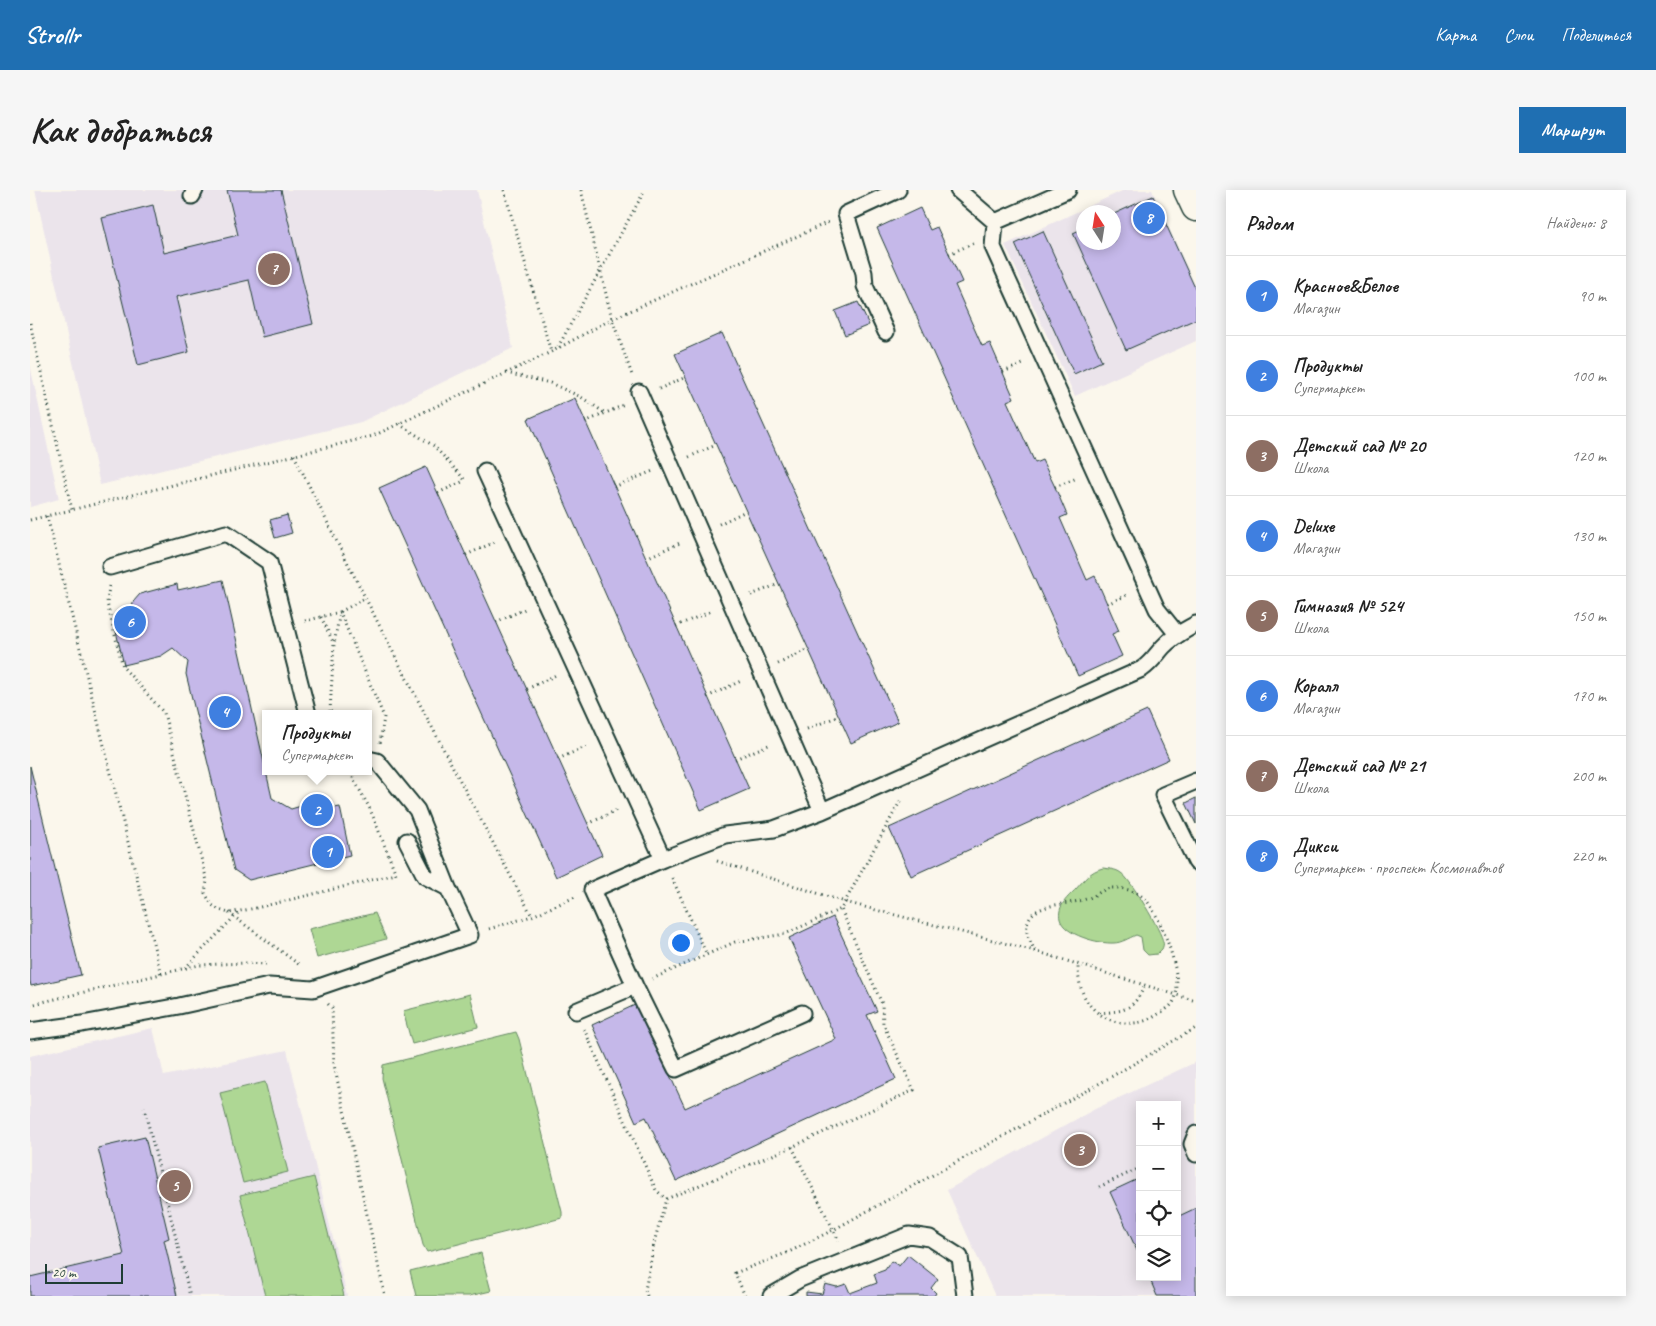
<!DOCTYPE html>
<html lang="ru">
<meta charset="utf-8">
<style>
:root{--surface:#fff;--page:#f6f6f6;--text:#222;--muted:#767676;--line:#e0e0e0;--accent:#1f6fb2}
body{margin:0;font-family:Caveat,sans-serif;background:var(--page);color:var(--text)}
.controls{position:absolute;right:15px;bottom:15px;display:grid;overflow:hidden;border-radius:0px;box-shadow:0 2px 12px #0003}
.controls button{width:45px;height:45px;display:grid;place-items:center;padding:0;border:0;border-bottom:1px solid var(--line);background:var(--surface);color:var(--text);font:25px sans-serif}
.compass{position:absolute;left:1046px;top:15px;width:45px;height:45px;border-radius:50%;background:var(--surface);box-shadow:0 2px 12px #0003;rotate:348deg}
.scale{position:absolute;left:15px;bottom:12px;width:78px;box-sizing:border-box;padding-left:5px;border:2px solid #1f3d34;border-top:0;font-size:14px;line-height:18px;white-space:nowrap;color:#1f3d34;-webkit-text-stroke:4px #fbf7ec;paint-order:stroke}
.you{position:absolute;left:650px;top:752px;width:18px;height:18px;margin:-12px;border:4px solid #fff;border-radius:50%;background:#1a73e8;box-shadow:0 0 0 8px #1a73e833}
.badge{display:grid;place-items:center;width:32px;height:32px;border-radius:50%;background:var(--accent);color:#fff;font-size:16px;font-weight:700}
.pin{position:absolute;translate:-50% -50%;border:2px solid #fff;box-shadow:0 1px 5px #0006}
.popup{position:absolute;left:232px;top:520px;width:110px;height:65px;box-sizing:border-box;display:grid;place-content:center;border-radius:0px;background:var(--surface);filter:drop-shadow(0 1px 4px #0005);font-size:16px;white-space:nowrap;color:var(--muted)}
.popup b{font-size:19px;color:var(--text)}
.popup::after{content:'';position:absolute;left:50%;top:100%;margin-left:-10px;border:10px solid transparent;border-top-color:var(--surface)}
.list{margin:0;padding:0;list-style:none}
h2{display:flex;justify-content:space-between;align-items:center;height:65px;margin:0;padding:0 20px;font-size:21px}
h2 small{font-size:16px;font-weight:400;color:var(--muted)}
.list li{display:grid;grid-template-columns:32px 1fr auto;gap:15px;align-items:center;box-sizing:border-box;height:80px;padding:0 20px;border-top:1px solid var(--line)}
.list b{display:block;font-size:19px;white-space:nowrap}
.list p{margin:0;font-size:16px;white-space:nowrap;color:var(--muted)}
.list em{font-size:16px;font-style:normal;color:var(--muted)}
.icon{flex:none;width:28px;height:28px;fill:none;stroke:currentColor;stroke-width:2;stroke-linecap:round;stroke-linejoin:round}
.map{position:relative;flex:none;width:1166px;height:1106px;overflow:hidden;border-radius:0px}
header{display:flex;align-items:center;gap:30px;box-sizing:border-box;height:70px;padding:0 25px;background:var(--accent);color:#fff}
header strong{font-size:24px}
nav{display:flex;gap:28px;margin-inline-start:auto;font-size:18px}
.intro{display:flex;align-items:center;justify-content:space-between;box-sizing:border-box;height:120px;padding:0 30px}
h1{margin:0;font-size:35px}
.button{padding:12px 22px;border-radius:0px;background:var(--accent);color:#fff;font-size:18px;font-weight:700}
main{display:flex;gap:30px;padding:0 30px}
aside{flex:1;background:var(--surface);border-radius:0px;box-shadow:0 2px 12px #0003}
.map>svg:first-child{display:block}
.built{fill:#ebe4eb;fill-rule:evenodd}
.green{fill:#aed794;stroke:#668a64}
.building{fill:#c5b8e9;stroke:#1f3d34}
.lines{fill:none;stroke-linecap:round;stroke-linejoin:round}
.lane-casing{stroke:#1f3d34;stroke-width:19}
.street-casing{stroke:#1f3d34;stroke-width:31}
.path{stroke:#1f3d34;stroke-width:3;stroke-dasharray:1 4;stroke-linecap:butt}
.lane{stroke:#fbf7ec;stroke-width:15}
.street{stroke:#fbf7ec;stroke-width:28}
</style>
<header>
<strong>Strollr</strong>
<nav><a>Карта</a><a>Слои</a><a>Поделиться</a></nav>
</header>
<div class="intro"><h1>Как добраться</h1><a class="button">Маршрут</a></div>
<main>
<div class="map">
<svg width="1166" height="1106" viewBox="0 0 1166 1106">
<rect width="100%" height="100%" fill="#fbf7ec"/>
<filter id="ink" filterUnits="userSpaceOnUse"><feTurbulence type="fractalNoise" baseFrequency=".02" numOctaves="2"/><feDisplacementMap in="SourceGraphic" scale="10" xChannelSelector="R" yChannelSelector="G"/><feConvolveMatrix kernelMatrix="1 2 1 2 8 2 1 2 1" color-interpolation-filters="sRGB"/></filter>
<g filter="url(#ink)">
<path class="built" d="M 5,0 L 447,0 L 483,158 L 331,232 L 70,295 Z
M 1094,0 L 1122,0 L 1166,98 L 1166,151 L 1045,206 L 975,55 ZM 1054,22 L 1084,22 L 1084,52 L 1054,52 Z
M 0,175 L 29,309 L 0,317 Z
M 123,838 L 134,886 L 257,860 L 317,1106 L 0,1106 L 0,866 Z
M 1166,872 L 1166,1106 L 965,1106 L 917,1000 L 1065,919 ZM 1110,915 L 1147,915 L 1147,1087 L 1110,1087 Z"/>
<path class="green" d="M 1073,678 C 1079,679 1086,679 1091,683 C 1100,688 1132,742 1133,752 C 1134,754 1133,757 1132,759 L 1127,764 L 1118,765 L 1113,760 L 1111,747 L 1106,745 C 1099,748 1091,753 1084,753 C 1069,754 1034,745 1030,729 C 1027,716 1038,707 1046,699 C 1054,690 1060,681 1073,678 Z
M 345,723 L 356,749 L 287,768 L 279,739 Z
M 440,804 L 448,837 L 382,854 L 373,821 Z
M 486,842 L 489,849 L 532,1022 L 532,1028 L 397,1062 L 393,1055 L 352,888 L 353,875 Z
M 235,892 L 258,982 L 213,993 L 190,903 Z
M 284,987 L 314,1106 L 235,1106 L 210,1005 Z
M 451,1063 L 461,1101 L 439,1106 L 386,1106 L 380,1081 Z"/>
<path class="building" d="M 197,0 L 251,0 L 283,134 L 232,147 L 219,90 L 146,107 L 159,162 L 108,175 L 72,28 L 123,15 L 134,63 L 208,45 Z
M 1123,6 L 1166,100 L 1166,129 L 1096,160 L 1043,43 L 1054,38 L 1054,52 L 1084,52 L 1084,24 Z
M 890,18 L 900,40 L 907,37 L 932,92 L 925,95 L 952,156 L 960,153 L 984,208 L 977,211 L 1005,273 L 1012,270 L 1025,297 L 1037,325 L 1030,328 L 1057,390 L 1065,386 L 1089,441 L 1082,444 L 1092,466 L 1048,486 L 847,38 Z
M 1013,41 L 1072,171 L 1044,184 L 985,54 Z
M 828,112 L 839,135 L 815,145 L 805,121 Z
M 692,143 L 868,532 L 821,553 L 645,164 Z
M 545,208 L 719,599 L 671,620 L 498,229 Z
M 396,277 L 572,665 L 526,687 L 349,298 Z
M 257,325 L 262,343 L 245,348 L 240,330 Z
M 193,390 L 242,608 L 261,619 L 288,611 L 299,619 L 310,617 L 320,665 L 219,690 L 204,680 L 156,484 L 158,472 L 143,458 L 131,466 L 94,475 L 84,433 L 88,424 L 102,421 L 103,412 L 110,404 L 147,394 L 148,400 Z
M 1117,521 L 1139,569 L 881,686 L 859,638 Z
M 0,576 L 51,785 L 1,796 L 0,791 Z
M 1166,608 L 1166,634 L 1156,613 Z
M 803,727 L 847,821 L 837,825 L 866,889 L 646,991 L 616,927 L 606,932 L 562,835 L 607,814 L 655,918 L 806,849 L 759,748 Z
M 115,947 L 139,1048 L 134,1050 L 147,1106 L 0,1106 L 0,1087 L 94,1065 L 68,958 Z
M 1110,988 L 1110,1067 L 1080,1002 Z
M 1166,1018 L 1166,1106 L 1127,1106 L 1119,1087 L 1147,1087 L 1147,1022 L 1149,1026 Z
M 878,1065 L 908,1089 L 901,1098 L 906,1103 L 904,1106 L 776,1106 L 776,1102 L 792,1104 L 795,1094 L 807,1097 L 816,1094 L 820,1103 L 847,1093 L 844,1084 L 855,1080 L 861,1071 L 869,1076 Z"/>
<g class="lines">
<defs>
<path id="lane" d="M 928,0 L 965,32 L 963,57 L 1127,419 L 1147,444
M 162,6 L 165,0
M 965,32 L 1038,0
M 856,142 L 835,96 L 834,83 L 816,24 L 868,0
M 609,202 L 792,621
M 455,281 L 633,669 L 695,645 L 744,639 L 792,621 L 1112,479 C 1122,472 1125,466 1133,457 C 1143,446 1154,441 1166,434
M 80,377 L 196,343 L 239,372 L 278,524
M 1166,591 L 1133,605 L 1166,672
M 377,651 L 395,686 L 418,698
M 633,669 L 562,700 L 605,796 L 646,879 L 772,823
M 546,821 L 605,796
M 0,841 L 52,834 L 149,816 L 239,796 L 283,799 L 440,745 L 418,698 L 387,620 L 347,571 L 338,569
M 1166,944 L 1162,954 L 1166,964
M 741,1106 L 770,1089 L 879,1045 L 900,1048 L 930,1067 L 935,1106"/>
<path id="street" d="M 1158,0 L 1166,17"/>
</defs>
<use href="#lane" class="lane-casing"/>
<use href="#street" class="street-casing"/>
<path class="path" d="M 474,0 L 521,162
M 551,0 L 582,129 L 602,185
M 919,64 L 944,53
M 0,133 L 42,320
M 528,157 L 615,0
M 973,182 L 993,174
M 476,183 L 520,193 L 551,207 L 575,223
M 629,199 L 656,187
M 555,232 L 594,215
M 369,234 L 404,256 L 435,290
M 264,265 C 340,420 420,573 502,726
M 659,267 L 686,255
M 584,297 L 623,281
M 1025,297 L 1047,288
M 408,303 L 434,291
M 17,326 L 131,785
M 0,330 L 343,246 L 521,162 L 582,129 L 799,32
M 689,334 L 716,321
M 436,365 L 465,352
M 616,368 L 652,352
M 79,396 L 77,413 L 93,477 L 134,523 L 177,691 L 175,703 L 182,715 L 189,720 L 199,723 L 226,718 L 366,684 L 340,619 L 320,582
M 721,405 L 749,394
M 1077,414 L 1099,404
M 291,427 L 304,454
M 275,431 L 310,422 L 354,527 L 350,553
M 466,432 L 495,419
M 646,436 L 682,421
M 748,474 L 779,459
M 497,499 L 528,484
M 677,507 L 713,490
M 300,521 L 304,454 L 310,422 L 335,408
M 777,539 L 809,526
M 528,569 L 560,555
M 705,569 L 741,554
M 558,634 L 589,619
M 687,671 L 815,712 L 1005,761 L 1166,811
M 642,688 L 677,765
M 199,723 L 271,776
M 459,739 L 502,726 L 545,707
M 1005,761 C 1000,751 993,740 999,729 C 1001,724 1006,721 1011,719 C 1026,713 1043,714 1059,708 C 1069,704 1074,697 1086,698 C 1097,698 1110,703 1117,711 C 1131,728 1158,794 1142,814 C 1139,818 1132,822 1127,825 C 1101,842 1063,832 1052,801 C 1049,793 1048,784 1048,775
M 155,778 L 210,721
M 622,789 L 705,752 L 755,744 L 811,719 L 872,608
M 298,814 L 302,818 L 304,875 L 355,1106
M 0,815 L 169,775 L 215,773 L 236,774
M 1069,823 C 1096,821 1103,820 1115,795
M 554,839 L 626,1000 L 636,1009 L 762,957 L 884,900 L 853,834 L 852,814 L 811,719
M 114,917 L 160,1106
M 762,957 L 809,1051
M 1069,997 L 1110,978
M 617,1106 L 615,1100 L 625,1049 L 636,1009
M 715,1106 L 705,1083 L 759,1062 L 803,1040 L 1072,892 L 1166,838"/>
<use href="#lane" class="lane"/>
<use href="#street" class="street"/>
</g>
</g>
</svg>
<div class="controls">
<button>+</button>
<button>−</button>
<button><svg class="icon" aria-label="locate" viewBox="0 0 24 24"><circle cx="12" cy="12" r="6"/><path d="M12 2v4M12 18v4M2 12h4M18 12h4"/></svg></button>
<button><svg class="icon" aria-label="layers" viewBox="0 0 24 24"><path d="M12 4l9 5-9 5-9-5zM3 14l9 5 9-5"/></svg></button>
</div>
<svg class="compass" viewBox="-18 -18 36 36"><path d="M0-13l5 13h-10z" fill="#e53935"/><path d="M0 13l5-13h-10z" fill="#767676"/></svg>
<div class="scale">20 m</div>
<div class="you"></div>
<div class="pin badge" style="left:298px;top:662px;background:#3f7fe0">1</div>
<div class="pin badge" style="left:287px;top:620px;background:#3f7fe0">2</div>
<div class="popup"><b>Продукты</b>Супермаркет</div>
<div class="pin badge" style="left:1050px;top:960px;background:#8d6e63">3</div>
<div class="pin badge" style="left:195px;top:522px;background:#3f7fe0">4</div>
<div class="pin badge" style="left:145px;top:996px;background:#8d6e63">5</div>
<div class="pin badge" style="left:100px;top:432px;background:#3f7fe0">6</div>
<div class="pin badge" style="left:244px;top:79px;background:#8d6e63">7</div>
<div class="pin badge" style="left:1119px;top:28px;background:#3f7fe0">8</div>
</div>
<aside>
<h2>Рядом<small>Найдено: 8</small></h2>
<ul class="list">
<li><span class="badge" style="background:#3f7fe0">1</span><div><b>Красное&amp;Белое</b><p>Магазин</p></div><em>90 m</em></li>
<li><span class="badge" style="background:#3f7fe0">2</span><div><b>Продукты</b><p>Супермаркет</p></div><em>100 m</em></li>
<li><span class="badge" style="background:#8d6e63">3</span><div><b>Детский сад № 20</b><p>Школа</p></div><em>120 m</em></li>
<li><span class="badge" style="background:#3f7fe0">4</span><div><b>Deluxe</b><p>Магазин</p></div><em>130 m</em></li>
<li><span class="badge" style="background:#8d6e63">5</span><div><b>Гимназия № 524</b><p>Школа</p></div><em>150 m</em></li>
<li><span class="badge" style="background:#3f7fe0">6</span><div><b>Коралл</b><p>Магазин</p></div><em>170 m</em></li>
<li><span class="badge" style="background:#8d6e63">7</span><div><b>Детский сад № 21</b><p>Школа</p></div><em>200 m</em></li>
<li><span class="badge" style="background:#3f7fe0">8</span><div><b>Дикси</b><p>Супермаркет · проспект Космонавтов</p></div><em>220 m</em></li>
</ul>
</aside>
</main>
